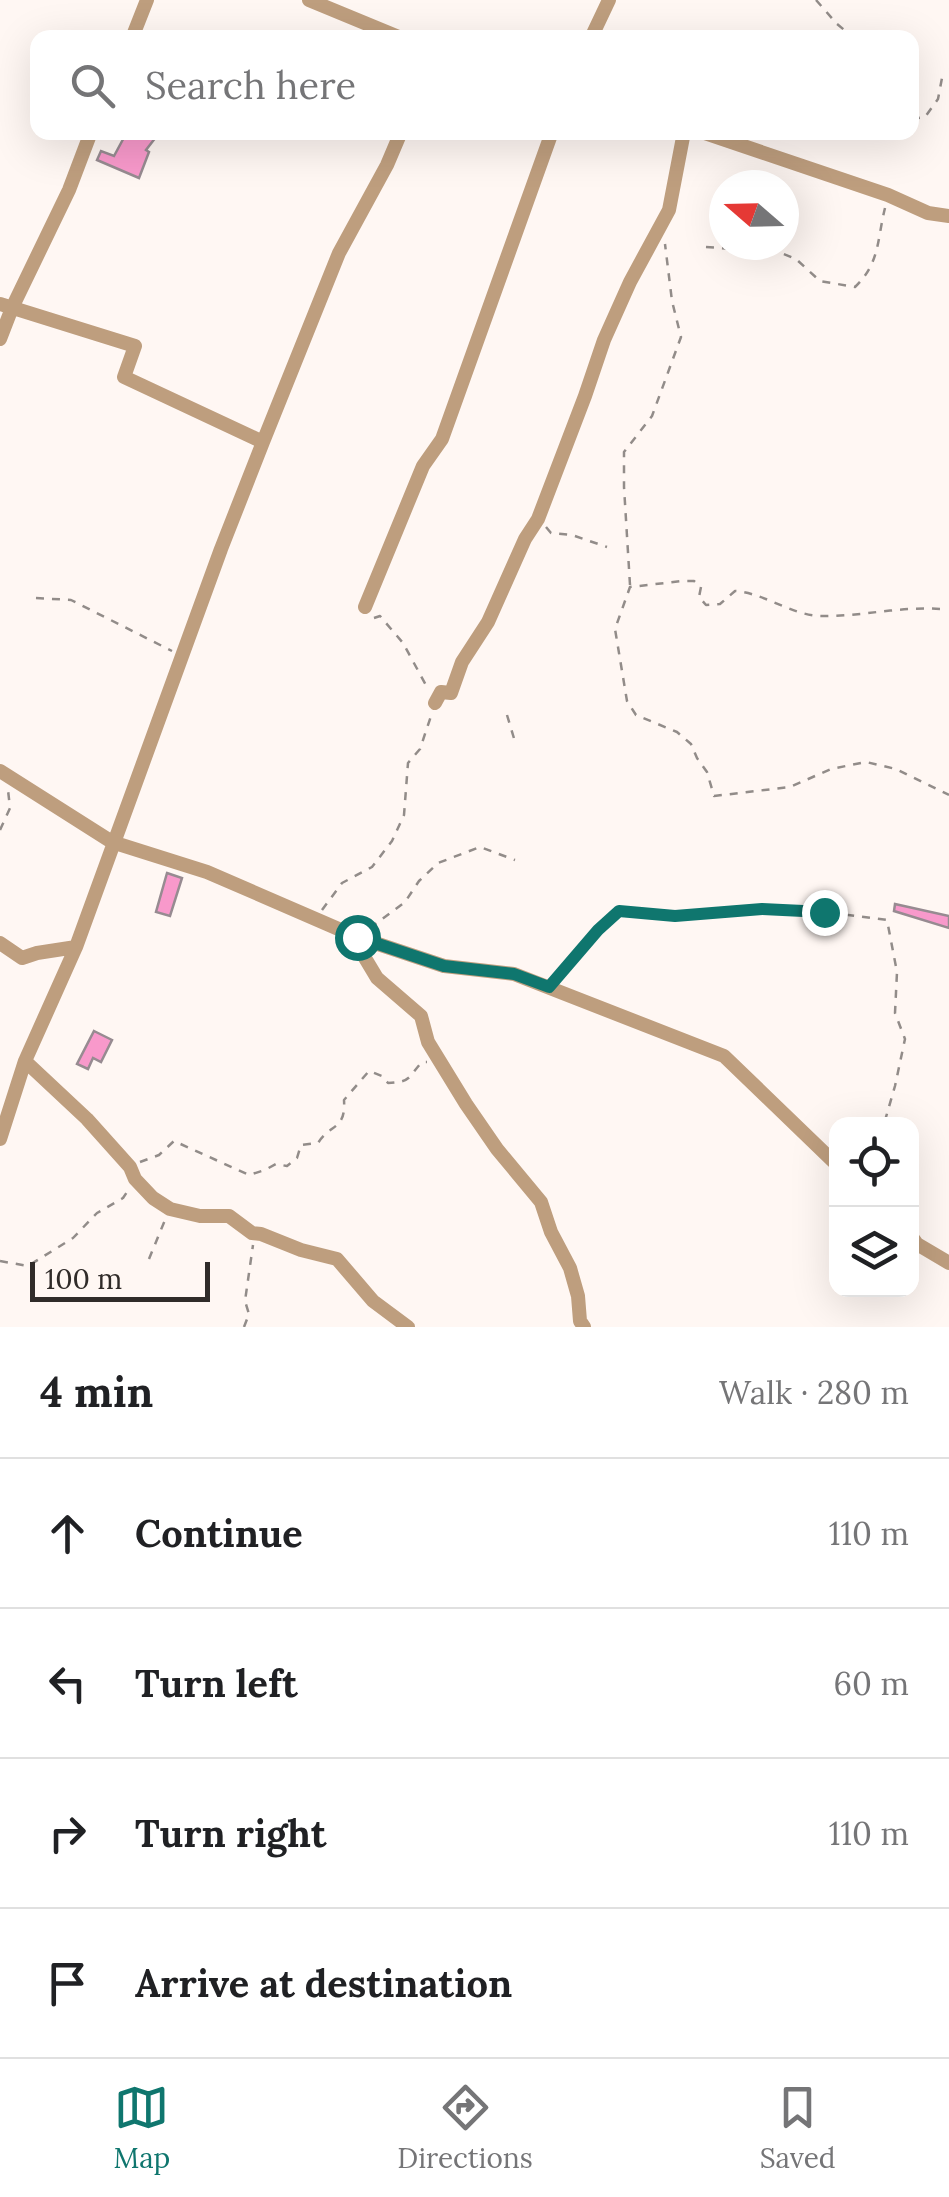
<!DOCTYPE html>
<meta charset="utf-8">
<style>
:root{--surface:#fff;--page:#f2f2f2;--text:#202124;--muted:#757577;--line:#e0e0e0;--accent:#0f766e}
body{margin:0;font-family:Lora,serif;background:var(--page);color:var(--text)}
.controls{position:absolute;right:30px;bottom:30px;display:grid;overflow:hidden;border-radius:20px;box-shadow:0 10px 40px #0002}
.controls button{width:90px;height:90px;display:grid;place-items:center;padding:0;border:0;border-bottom:2px solid var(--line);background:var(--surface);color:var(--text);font:50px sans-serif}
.compass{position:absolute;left:709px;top:170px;width:90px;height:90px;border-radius:50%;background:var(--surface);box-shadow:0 10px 40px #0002;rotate:290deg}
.scale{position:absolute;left:30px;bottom:25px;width:180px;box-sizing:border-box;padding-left:10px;border:5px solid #302b29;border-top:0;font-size:28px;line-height:35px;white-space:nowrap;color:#302b29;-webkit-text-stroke:8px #fff7f3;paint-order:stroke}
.stop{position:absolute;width:30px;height:30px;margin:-22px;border:8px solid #0f766e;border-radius:50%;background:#fff}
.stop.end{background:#0f766e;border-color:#fff;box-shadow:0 2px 10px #0008}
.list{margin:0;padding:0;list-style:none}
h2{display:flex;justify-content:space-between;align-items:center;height:130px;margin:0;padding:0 40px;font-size:42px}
h2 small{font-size:32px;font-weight:400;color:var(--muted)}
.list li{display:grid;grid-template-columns:65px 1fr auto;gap:30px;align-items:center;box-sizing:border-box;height:150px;padding:0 40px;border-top:2px solid var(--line)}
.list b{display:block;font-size:38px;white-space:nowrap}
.list em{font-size:32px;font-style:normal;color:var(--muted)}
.icon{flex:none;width:55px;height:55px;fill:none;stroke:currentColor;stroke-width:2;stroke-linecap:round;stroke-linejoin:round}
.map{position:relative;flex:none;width:949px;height:1327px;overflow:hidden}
.search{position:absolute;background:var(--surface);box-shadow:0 10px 40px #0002;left:30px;right:30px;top:30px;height:110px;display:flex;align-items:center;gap:25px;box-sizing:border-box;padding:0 35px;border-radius:20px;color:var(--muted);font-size:38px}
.sheet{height:730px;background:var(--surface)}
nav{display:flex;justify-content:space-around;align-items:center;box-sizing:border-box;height:140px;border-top:2px solid var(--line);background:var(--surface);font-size:28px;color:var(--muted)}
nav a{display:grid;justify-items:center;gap:5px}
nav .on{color:var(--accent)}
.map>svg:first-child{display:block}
.building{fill:#f899cb;stroke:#978b91;stroke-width:2.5}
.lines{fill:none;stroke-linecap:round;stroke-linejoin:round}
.path{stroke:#928c89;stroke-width:2.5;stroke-dasharray:8 8;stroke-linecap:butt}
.minor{stroke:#be9e7e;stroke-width:14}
.route{stroke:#0f766e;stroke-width:12}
</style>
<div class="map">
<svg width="949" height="1327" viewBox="0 0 949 1327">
<rect width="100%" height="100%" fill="#fff7f3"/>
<path class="building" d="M 127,132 L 149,132 L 156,137 L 146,150 L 149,152 L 139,178 L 97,160 L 101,151 L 114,156 Z
M 167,873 L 182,878 L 170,916 L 156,912 Z
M 895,904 L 949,916 L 949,928 L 894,911 Z
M 94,1031 L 112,1040 L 101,1062 L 93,1058 L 88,1069 L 77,1064 Z"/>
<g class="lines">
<path class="path" d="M 816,0 L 837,24 L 854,38
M 912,119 L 925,117 L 938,99 L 942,78 L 949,80
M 706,247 L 732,249 L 761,245 L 796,259 L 820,281 L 855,287 C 880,263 877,240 885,208
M 546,527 L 551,533 L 572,535 L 607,547
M 630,585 L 624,487 L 624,452 L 652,416 L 681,337 L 672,301 L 665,244
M 36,598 L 71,600 L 172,651
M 940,609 C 899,606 860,617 819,616 C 789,614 764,593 735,591 L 720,604 L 706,605 L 699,597 L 701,587 L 694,581 L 682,581 L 630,587 L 615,629 L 627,701 L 636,715 L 677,732 L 691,744 L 697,758 L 707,772 L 714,796 L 790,787 L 831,769 L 866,762 L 896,769 L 949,795
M 374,618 L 380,616 L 403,643 L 427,687
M 507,715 L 516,745
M 0,830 L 10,808 L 8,790
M 322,910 L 342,883 L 372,867 L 392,841 L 404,815 L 408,763 L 420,749 L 432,713
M 370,928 L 405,902 L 419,881 L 438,863 L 480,847 L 515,860
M 556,978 L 598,930 L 619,911 L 675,916 L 762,909 L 824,912 L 887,920 L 897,972 L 895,1013 L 905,1039 L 895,1086 L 884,1124
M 140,1162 L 159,1155 L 174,1141 L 249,1175 L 265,1170 L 276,1164 L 287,1166 L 297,1158 L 301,1145 L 318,1143 C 331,1123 346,1130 344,1100 L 369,1071 L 382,1076 L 388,1083 C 412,1082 408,1077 422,1062 L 427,1062
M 149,1259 L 165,1220
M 0,1261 L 28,1266 L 73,1238 L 97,1213 L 123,1198 L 127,1192
M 244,1327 L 249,1314 L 245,1301 L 253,1245"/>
<path class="minor" d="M 309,0 L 401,38
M 132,38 L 147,0
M 591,38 L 609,0
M 702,132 L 888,195 L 928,213 L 949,216
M 0,304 L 135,346 L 124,377 L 263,442
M 0,339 L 12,308 L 69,190 L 91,132
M 365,607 L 423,466 L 442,439 L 552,132
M 435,703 L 441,692 L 451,693 L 462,662 L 488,622 L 525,539 L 538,519 L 585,396 L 604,340 L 630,282 L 669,210 L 684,132
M 0,771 L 112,842 L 207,872 L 357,937 L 444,966 L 514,974 L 724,1056 L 836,1164
M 357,937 L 365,958 L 377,978 L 421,1016 L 428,1042 L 466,1104 L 497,1149 L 541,1202 L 551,1232 L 570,1268 L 578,1296 L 580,1321 L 584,1327
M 0,943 L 22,958 L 37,953 L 76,947
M 25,1061 L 87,1119 L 130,1167 L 135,1179 L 153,1198 L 170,1209 L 200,1216 L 229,1216 L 252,1233 L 261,1234 L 301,1250 L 337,1259 L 373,1301 L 408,1327
M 0,1139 L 25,1061 L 76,947 L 221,549 L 263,442 L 339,253 L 387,165 L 401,132
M 912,1237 L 917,1244 L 949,1263"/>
</g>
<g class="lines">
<path class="route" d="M 357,937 L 444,966 L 514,974 L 549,987 L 598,930 L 619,911 L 675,916 L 762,909 L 824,912"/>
</g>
</svg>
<div class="controls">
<button><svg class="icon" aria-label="locate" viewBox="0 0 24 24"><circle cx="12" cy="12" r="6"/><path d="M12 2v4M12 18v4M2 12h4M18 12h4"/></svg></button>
<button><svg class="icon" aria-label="layers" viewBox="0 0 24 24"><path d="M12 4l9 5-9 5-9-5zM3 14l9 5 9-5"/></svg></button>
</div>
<svg class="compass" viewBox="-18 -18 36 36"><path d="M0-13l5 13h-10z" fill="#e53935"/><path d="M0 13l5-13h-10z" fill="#757577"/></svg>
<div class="scale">100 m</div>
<div class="stop" style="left:357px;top:937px"></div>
<div class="stop end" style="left:824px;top:912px"></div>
<div class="search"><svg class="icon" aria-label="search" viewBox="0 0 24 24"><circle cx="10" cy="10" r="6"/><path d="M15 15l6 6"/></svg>Search here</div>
</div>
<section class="sheet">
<h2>4 min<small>Walk · 280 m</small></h2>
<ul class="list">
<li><svg class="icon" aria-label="ahead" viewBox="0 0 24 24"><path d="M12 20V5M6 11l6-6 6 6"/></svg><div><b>Continue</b></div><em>110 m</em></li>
<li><svg class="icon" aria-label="left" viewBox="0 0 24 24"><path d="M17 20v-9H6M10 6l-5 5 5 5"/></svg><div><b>Turn left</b></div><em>60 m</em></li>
<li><svg class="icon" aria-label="right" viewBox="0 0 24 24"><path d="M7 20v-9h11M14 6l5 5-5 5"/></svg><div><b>Turn right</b></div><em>110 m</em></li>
<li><svg class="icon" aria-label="arrive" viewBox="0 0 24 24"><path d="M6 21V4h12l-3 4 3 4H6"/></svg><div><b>Arrive at destination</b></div></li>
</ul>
</section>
<nav>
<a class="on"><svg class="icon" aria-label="map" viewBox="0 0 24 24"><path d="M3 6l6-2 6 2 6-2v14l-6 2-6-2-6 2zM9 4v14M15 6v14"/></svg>Map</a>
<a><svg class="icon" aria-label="directions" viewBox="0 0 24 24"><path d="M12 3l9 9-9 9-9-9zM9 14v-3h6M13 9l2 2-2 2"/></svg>Directions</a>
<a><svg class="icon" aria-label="saved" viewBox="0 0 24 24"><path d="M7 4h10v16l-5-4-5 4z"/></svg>Saved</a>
</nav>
